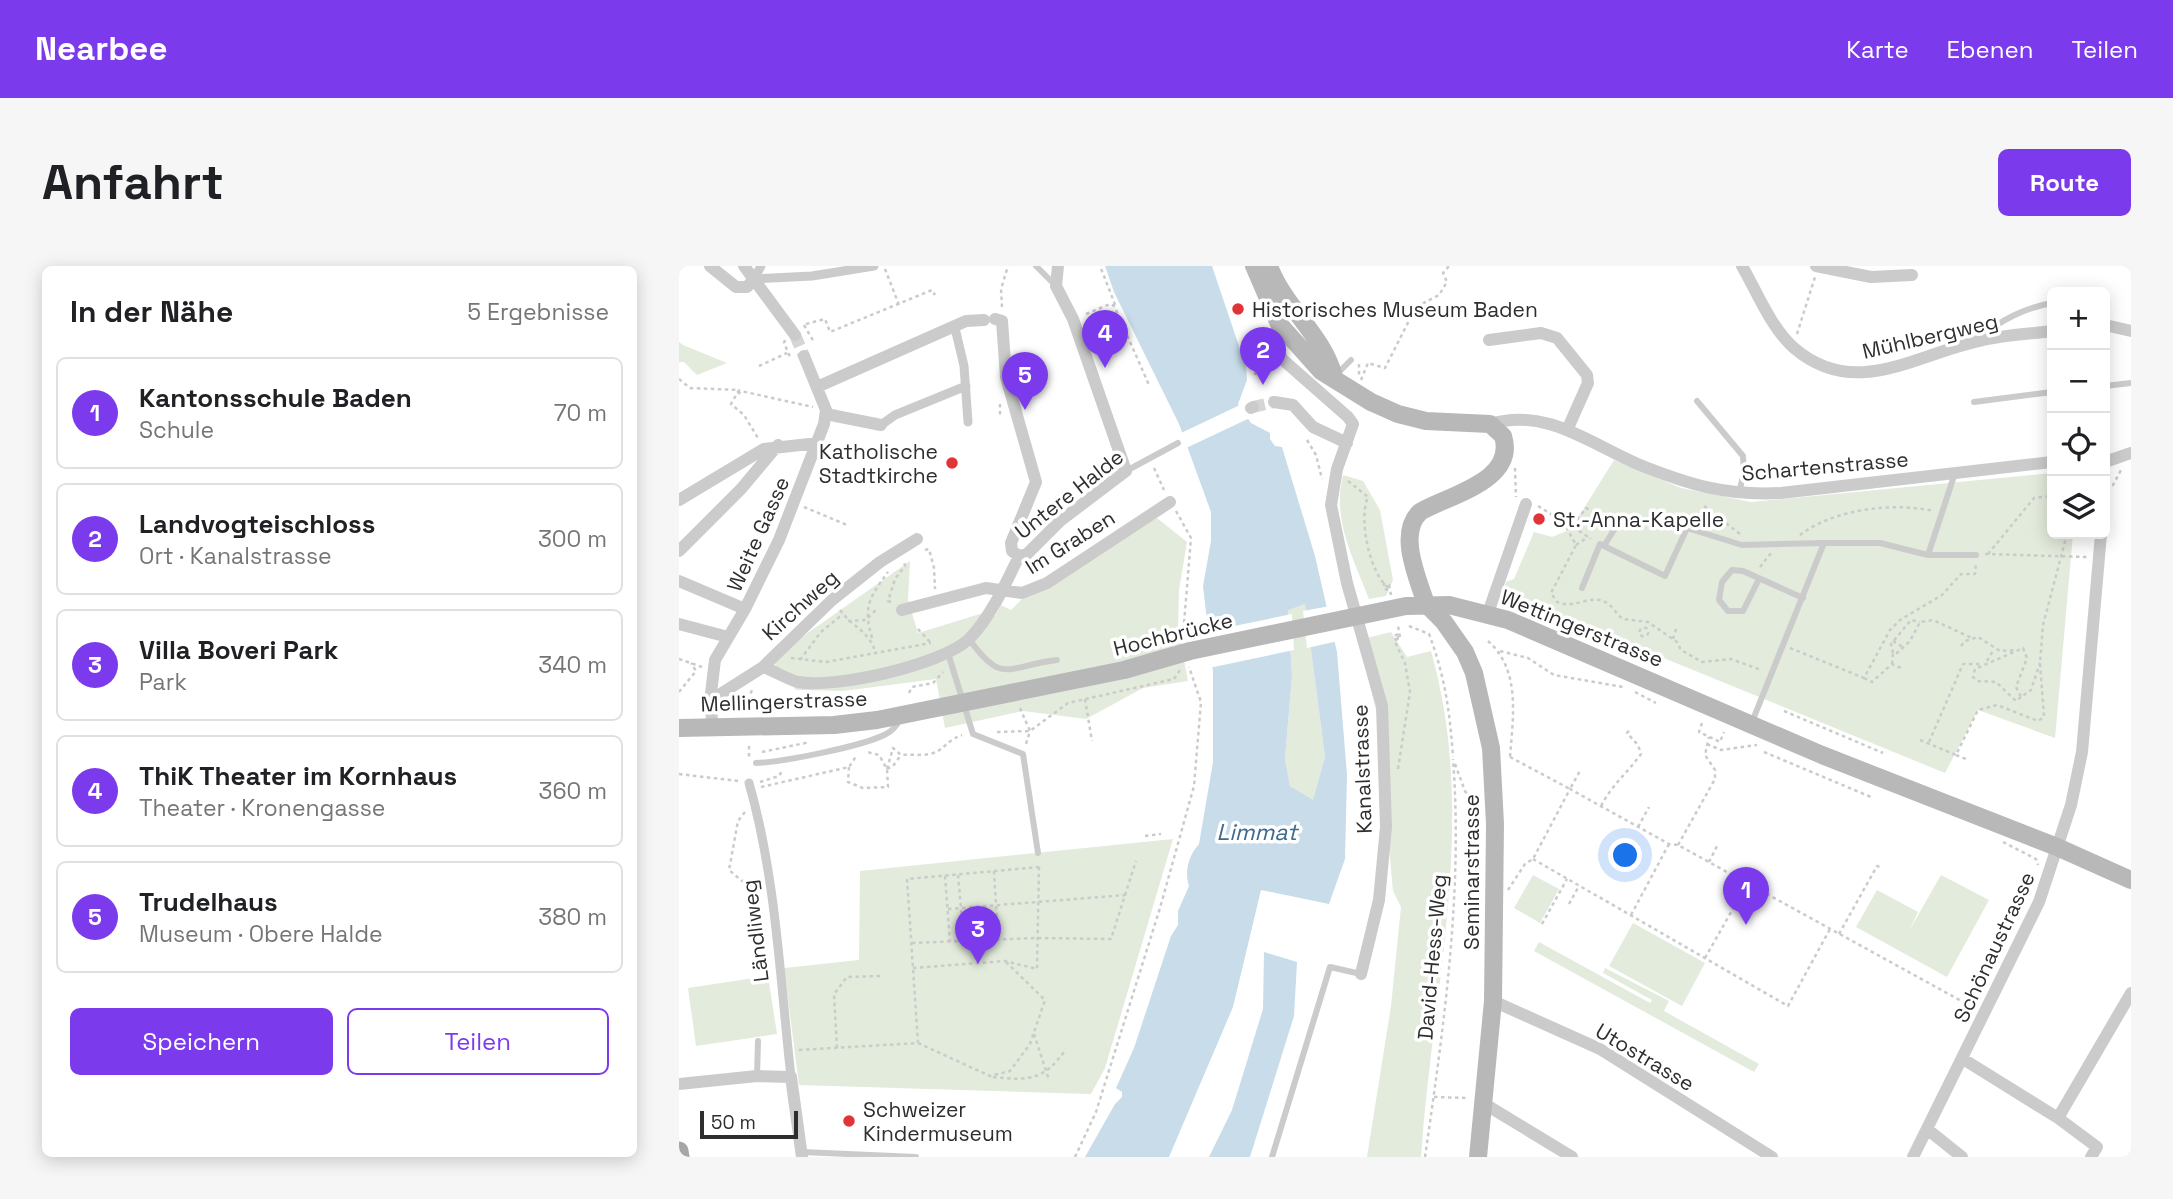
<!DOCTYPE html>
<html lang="de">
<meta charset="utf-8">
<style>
:root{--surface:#fff;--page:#f6f6f6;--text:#202124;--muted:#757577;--line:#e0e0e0;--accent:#7c3aed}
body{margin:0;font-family:"Space Grotesk",sans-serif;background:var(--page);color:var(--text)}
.controls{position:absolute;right:21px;top:21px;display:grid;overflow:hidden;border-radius:10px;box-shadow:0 4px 18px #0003}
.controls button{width:63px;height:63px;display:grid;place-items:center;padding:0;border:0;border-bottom:2px solid var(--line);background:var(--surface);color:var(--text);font:35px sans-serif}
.scale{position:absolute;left:21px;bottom:18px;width:98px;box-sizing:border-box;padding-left:7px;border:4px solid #2e2e2e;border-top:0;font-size:19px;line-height:24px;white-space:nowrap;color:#2e2e2e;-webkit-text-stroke:5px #fff;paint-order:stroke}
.you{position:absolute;left:947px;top:590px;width:24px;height:24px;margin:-18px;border:5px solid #fff;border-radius:50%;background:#1a73e8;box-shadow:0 0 0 10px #1a73e833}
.badge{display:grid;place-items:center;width:46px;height:46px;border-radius:50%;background:var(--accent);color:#fff;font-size:23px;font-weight:700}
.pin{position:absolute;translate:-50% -58px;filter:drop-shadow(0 2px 4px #0008)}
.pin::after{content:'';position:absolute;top:37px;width:24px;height:21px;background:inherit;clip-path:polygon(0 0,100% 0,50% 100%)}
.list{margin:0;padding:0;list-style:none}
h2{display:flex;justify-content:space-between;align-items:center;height:91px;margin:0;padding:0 28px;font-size:30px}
h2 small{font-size:23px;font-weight:400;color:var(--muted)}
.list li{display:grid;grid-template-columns:46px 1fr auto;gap:21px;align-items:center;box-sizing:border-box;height:112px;margin:0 14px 14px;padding:0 14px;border:2px solid var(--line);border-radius:10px}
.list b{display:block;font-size:26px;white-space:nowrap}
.list p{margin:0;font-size:23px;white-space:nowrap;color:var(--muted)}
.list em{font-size:23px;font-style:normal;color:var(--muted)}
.actions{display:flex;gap:14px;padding:21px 28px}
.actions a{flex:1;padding:16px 0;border:2px solid var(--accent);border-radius:10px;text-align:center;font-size:24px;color:var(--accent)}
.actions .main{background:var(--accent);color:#fff}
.icon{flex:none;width:38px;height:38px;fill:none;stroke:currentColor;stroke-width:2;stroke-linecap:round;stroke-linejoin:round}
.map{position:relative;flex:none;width:1452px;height:891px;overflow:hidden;border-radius:10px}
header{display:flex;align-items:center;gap:42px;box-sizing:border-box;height:98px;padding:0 35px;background:var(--accent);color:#fff}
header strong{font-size:33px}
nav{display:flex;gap:38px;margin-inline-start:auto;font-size:24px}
.intro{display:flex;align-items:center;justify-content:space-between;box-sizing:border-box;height:168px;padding:0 42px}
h1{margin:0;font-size:49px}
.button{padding:18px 32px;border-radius:10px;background:var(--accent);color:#fff;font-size:24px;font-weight:700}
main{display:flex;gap:42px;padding:0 42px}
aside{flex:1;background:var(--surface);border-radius:10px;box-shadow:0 4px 18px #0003}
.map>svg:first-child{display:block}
.green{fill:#e3ebdc}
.water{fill:#c8dcea;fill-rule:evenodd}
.pier{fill:#fff}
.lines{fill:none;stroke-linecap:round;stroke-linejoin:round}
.minor-tunnel{stroke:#d5d5d5;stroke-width:12;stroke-dasharray:12 6;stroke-linecap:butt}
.path{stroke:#cbcbcb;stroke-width:2.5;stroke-dasharray:3.5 3.5;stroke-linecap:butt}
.service{stroke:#cbcbcb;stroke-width:6}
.pedestrian{stroke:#cbcbcb;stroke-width:9}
.minor{stroke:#cbcbcb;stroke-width:12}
.secondary{stroke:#b8b8b8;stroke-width:18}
.primary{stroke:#a6a6a6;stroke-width:19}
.poi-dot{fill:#e03439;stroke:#fff;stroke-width:2.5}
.labels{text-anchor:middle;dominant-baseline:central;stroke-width:7;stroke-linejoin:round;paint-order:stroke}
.poi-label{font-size:21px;fill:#2e2e2e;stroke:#fff;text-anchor:start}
.street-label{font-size:21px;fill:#2e2e2e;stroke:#fff}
.water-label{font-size:23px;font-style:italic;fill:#3e6b8e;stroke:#fff}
</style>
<header>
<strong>Nearbee</strong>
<nav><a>Karte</a><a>Ebenen</a><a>Teilen</a></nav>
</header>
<div class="intro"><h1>Anfahrt</h1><a class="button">Route</a></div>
<main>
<aside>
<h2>In der Nähe<small>5 Ergebnisse</small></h2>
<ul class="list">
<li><span class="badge">1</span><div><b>Kantonsschule Baden</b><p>Schule</p></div><em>70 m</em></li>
<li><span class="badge">2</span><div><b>Landvogteischloss</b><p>Ort · Kanalstrasse</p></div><em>300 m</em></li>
<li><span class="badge">3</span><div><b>Villa Boveri Park</b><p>Park</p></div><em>340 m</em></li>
<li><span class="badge">4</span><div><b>ThiK Theater im Kornhaus</b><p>Theater · Kronengasse</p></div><em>360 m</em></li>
<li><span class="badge">5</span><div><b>Trudelhaus</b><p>Museum · Obere Halde</p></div><em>380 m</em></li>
</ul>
<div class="actions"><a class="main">Speichern</a><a>Teilen</a></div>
</aside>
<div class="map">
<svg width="1452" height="891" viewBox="0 0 1452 891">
<rect width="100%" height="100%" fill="#fff"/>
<path class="green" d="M 0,76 L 4,79 L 48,97 L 18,109 L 5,96 L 0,96 Z
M 935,194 L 1002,222 L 1072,236 L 1373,207 L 1373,268 L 1394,268 L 1376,472 L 1299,444 L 1266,507 L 823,326 L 827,316 L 835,313 L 855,266 L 873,271 L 892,263 Z
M 664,209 L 684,215 L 701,244 L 714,314 L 707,330 L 690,333 C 674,291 653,254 664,209 Z
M 478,252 L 508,276 L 500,324 L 499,362 L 509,415 L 464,422 L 407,453 L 344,445 L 266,462 L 257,413 L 164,425 L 117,424 L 94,396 L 123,371 L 231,295 L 229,334 L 239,367 L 301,348 L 316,350 L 322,339 L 332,344 L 358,318 Z
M 626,338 L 646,491 L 634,535 L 611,520 L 606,493 L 613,410 L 609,343 Z
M 712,366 L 728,391 L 752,385 C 800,554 753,722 742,891 L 688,891 L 712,740 L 722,641 L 714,625 L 698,448 L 680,374 Z
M 494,573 L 426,802 L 412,828 L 120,819 L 105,702 L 180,694 L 181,605 Z
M 854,609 L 880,623 L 861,657 L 835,642 Z
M 1262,609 L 1310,634 L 1268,711 L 1177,661 L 1198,624 L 1239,646 L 1230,665 Z
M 954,657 L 1026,697 L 1003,740 L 930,700 Z
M 860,676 L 971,737 L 973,734 L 924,707 L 926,702 L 990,735 L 985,745 L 1080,798 L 1075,806 L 855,685 Z
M 89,710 L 98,768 L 17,780 L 9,722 Z"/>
<path class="water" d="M 426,0 L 533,0 L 567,101 L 568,114 L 559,138 L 572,157 L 591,167 L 591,173 L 596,180 L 603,181 L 636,290 L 658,386 L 668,509 L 666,593 L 650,638 L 582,624 L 554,741 L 490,891 L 406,891 L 436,838 L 443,831 L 443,826 L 437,822 L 455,782 L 492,670 L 499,659 L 499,645 L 510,620 C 505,605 510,589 520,578 L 534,496 L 534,406 L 524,320 L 532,275 L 532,246 L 500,158 L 435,26 ZM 626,338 L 646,491 L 634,534 L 611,520 L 606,493 L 613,410 L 609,344 Z
M 585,686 L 618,696 L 615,750 L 571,891 L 530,891 L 553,844 L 584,743 Z"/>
<path class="pier" d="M 563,138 L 573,151 L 505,183 L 500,168 Z
M 651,340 L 659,375 L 628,382 L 624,345 Z
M 613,348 L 615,384 L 530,402 L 526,366 Z"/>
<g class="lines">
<path class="minor-tunnel" d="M 116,69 L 125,90
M 574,141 L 595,136"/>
<path class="path" d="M 206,3 L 220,39
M 323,41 L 322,23 L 329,0
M 437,44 L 470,119
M 407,48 L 431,38 L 437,41 L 421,0
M 127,58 L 146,53 L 151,66 L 253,24 L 256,29
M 125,59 L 135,76
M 1118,68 L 1136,11
M 106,74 L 105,77 L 112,93
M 566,81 L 576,105
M 680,98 L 680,110
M 80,100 L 108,87
M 576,109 L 578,98 L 573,80 L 584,93 L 588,89
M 0,113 L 11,122 L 60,124 L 52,138 L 65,149 L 79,172
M 682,114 L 689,97 L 706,102 L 737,41 L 760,29 L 768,16 L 764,7 L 770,0
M 59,128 L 62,125 L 134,141
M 321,138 L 321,152
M 628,174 L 637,189 L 643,213
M 475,202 L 485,224
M 836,202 L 837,231
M 669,215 L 689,231 C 679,253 691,310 711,323
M 1426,219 L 1434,219 L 1442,204
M 859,240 L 893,261 L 907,242 L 929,254
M 1025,240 L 1061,268
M 125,241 L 168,259
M 497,245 L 512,272 L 504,370
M 884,255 L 897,279 L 872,327 L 878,336 C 894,344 913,327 928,337 C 934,341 938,349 944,353 L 969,356 L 998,376 L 1002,384 L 1023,396 L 1052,393 L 1082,404
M 1021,258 L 1027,241
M 894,261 L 912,273
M 1121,269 C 1154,243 1215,236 1255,245
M 897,279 L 909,271
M 246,284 L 250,283 L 255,302 L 256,323
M 1306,288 L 1408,291
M 1309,288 L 1355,232 L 1373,230
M 1081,301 L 1092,287
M 709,324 L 705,323 L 705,318 L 710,319 L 712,329
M 212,336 L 209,335 L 216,313 L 226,300 L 225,295
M 161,344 C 174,362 191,365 197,388
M 169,355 L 187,354 L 197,344
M 730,360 L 750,368 C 766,410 771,447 774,491
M960.5 366a4.5 4.5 0 1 1 9 0a4.5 4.5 0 1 1-9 0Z
M 239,363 L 251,376
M 719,368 L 715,370 L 717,374 L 721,371 L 719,360
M 193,372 C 184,341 190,332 209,306
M 994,373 L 998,360
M 809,375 C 842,404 834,451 831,491
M 1214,375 L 1225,382
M 455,376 L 482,370 L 484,376
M 1282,380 L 1286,375 L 1299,371 L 1321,385 L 1337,384
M 1111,382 L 1185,412 L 1211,364 L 1221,354 L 1263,329 L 1282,308 L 1296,308 L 1297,297
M 821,385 L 849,392 L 875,409 L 944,421
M 1214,387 L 1212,378 L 1232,354 L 1241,356
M 112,392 L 147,396 L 252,377
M 0,393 L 23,401
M 121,394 L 142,366 L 164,348
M 1308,395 L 1315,383
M 1213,398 L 1214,387 L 1218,387 L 1231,375 L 1241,356 L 1254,354 L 1293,372
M 1185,412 L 1193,416 L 1213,398 L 1222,402
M 0,426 L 17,405 L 12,397
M 956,426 L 977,437
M 230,427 L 233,421 L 254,417 L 264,406
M 1342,431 L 1337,435 L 1317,416 L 1299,415 L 1294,411 L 1296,403 L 1344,382 L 1348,392 L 1337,421 L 1342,431 L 1352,424 L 1361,397
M 406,433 L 413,475
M 69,434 L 73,424
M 341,442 L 351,465 L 347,478
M 1105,445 L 1204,487
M 1023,457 L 1020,466 L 1041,476 L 1045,466
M 318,466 L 351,465 L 389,437 L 495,413 L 501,404
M 1241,474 L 1277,489 L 1299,444 L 1318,439 L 1359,455 L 1365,451 L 1361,397 L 1364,359 L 1388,268
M 1250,476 L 1284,398 L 1301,398
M 1028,478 L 1042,484 L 1078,479
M 70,480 L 70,492
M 83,486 L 131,476
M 1085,486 L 1192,531
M 1277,489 L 1287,493
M 831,491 L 891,523 L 902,503
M 776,498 L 786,525 L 799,547 L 799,611
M 170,501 L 169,516 L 184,522 L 209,521 L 208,503 L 200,489 L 188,486
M 208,503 L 214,482 L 222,489 C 233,488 249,491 259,485 C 268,479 271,473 283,469
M 208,503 L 214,500 L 222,489
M 719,503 L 731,426 L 726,397 L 717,378 L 720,368
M 0,508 L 59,515
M 81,516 L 100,510 L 104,503
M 82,521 L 170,501 L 178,489
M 922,540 C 934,517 947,509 962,488 L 959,479 L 948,467 L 952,462
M 66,546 L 59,555 L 50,604 L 63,615 L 79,614
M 959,561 L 970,541
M 466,570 L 482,568
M 1324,576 L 1357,593 L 1359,599
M 999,579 L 1036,513 L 1036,504 L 1026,489 L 1030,471
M 854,593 L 1109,740 L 1151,663
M 1030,596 L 1039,578
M 315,605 L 319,673
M 279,609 L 285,675
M 266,610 L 271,676
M 829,624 L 846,598 L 854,593 L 891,523 L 990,578 L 999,579 L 1295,742
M 890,638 L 900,620
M 269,643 L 447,629
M 952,649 L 990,578
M 863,658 L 888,613
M 1160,668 L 1198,600 L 1201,601
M 233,677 L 357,672 L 432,673 L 457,595
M 1026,692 L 1068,618
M 234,702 L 326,695 L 358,703 L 360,600
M 355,768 L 370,814
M 239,777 L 311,810 L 331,805 L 351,778 L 366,734 L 326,695
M 158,782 L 155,728 L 168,711 L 201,710
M 120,784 L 239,777 L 228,613 L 360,601
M 314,811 C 350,815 366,814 387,783
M 755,831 L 790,832
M 396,891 L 417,846 L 481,642 L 515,520 L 522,436 L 510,401
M 746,891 C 765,759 784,626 774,493"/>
<path class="service" d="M 357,0 L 375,18
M 1304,72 C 1318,54 1350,41 1373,37
M 657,109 L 672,94
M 1426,120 L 1452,117
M 1018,135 L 1064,190 L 1065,206 L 1060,227
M 1295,136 L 1373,126
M 447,205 L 499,177
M 938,259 L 925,280 L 986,310 L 1008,262 L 1063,279 L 1145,277
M 1249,289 L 1297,289
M 1080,313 L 1064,345 L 1049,345 L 1040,334 L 1043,316 L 1053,304 L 1064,305 L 1124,332
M 903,322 L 921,278 L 925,280
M 290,373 C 324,420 327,400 378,394
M 269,387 L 294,468 L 344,488 L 359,587
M 1073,456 L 1145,277 L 1201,277 L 1249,289 L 1276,207
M 77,497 C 104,496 185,480 207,468 C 214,465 218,459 222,452
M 78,810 L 79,775
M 123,886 L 237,891
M 593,891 L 651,701 L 682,708"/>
<path class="pedestrian" d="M 75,13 L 133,10 L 195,0
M 75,13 L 82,0
M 276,62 L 285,100 L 289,156
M 202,159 L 216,149 L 287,120
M 70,517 C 97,611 101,713 112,811"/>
<path class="minor" d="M 31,0 L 57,21 L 68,21 L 75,13
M 65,0 L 116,69
M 1063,0 C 1078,26 1092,62 1115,82 C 1177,135 1238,87 1304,74 C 1326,69 1350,68 1373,65
M 1137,0 L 1192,11 L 1233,9
M 316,53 L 323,55 L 327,111 L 357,216 L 332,277 L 333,285 L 340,290
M 601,55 L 597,77 L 603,93 L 669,151 L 674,158 L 658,203 L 652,239 L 668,317 L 703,440 L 707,561 L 700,634 L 682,708
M 1426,59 L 1452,65
M 810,74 L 862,67 L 878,72 L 908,109 L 909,117 L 889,162
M 138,121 L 287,55 L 305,54
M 595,136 L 614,139 L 634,161 L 668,177
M 572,142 L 574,141
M 147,148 L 202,159
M 811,158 C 868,141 911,178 961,199 C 1011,219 1048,230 1102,227 L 1373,196
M 1426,196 L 1452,187
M 0,234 L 85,183 L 139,177
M 0,285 L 62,223 L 99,179
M 340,290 L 348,288 L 381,255 L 447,205 L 394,53 L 377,20 L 379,0
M 0,315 L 66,343
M 223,344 L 307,322 L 343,327 L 368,317 L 491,236
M 809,347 L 847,238
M 0,358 L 49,371
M 84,401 C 96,405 107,413 119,416 C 155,423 263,399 290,373 C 311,352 327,317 340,290
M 32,434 L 84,401 L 153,334 L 201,296 L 238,273
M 33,461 L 32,427 L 36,394 L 66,343 L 100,274 L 145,158 L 147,144 L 125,90
M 814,735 L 921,783 L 1093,891
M 1284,793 L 1379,852
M 0,818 L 78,810 L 112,811 L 123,891
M 804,837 L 893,891
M 1248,863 L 1283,891
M 1234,891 L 1360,636 L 1392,539 L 1403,486 L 1422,268
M 1412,891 L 1418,881 L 1379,852 L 1452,727"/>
<path class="secondary" d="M 575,0 L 600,58 L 642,105 L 692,136 L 719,148 L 747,155 L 811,158 L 824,170 C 838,215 770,229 741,246 C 718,267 739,313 747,338
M 590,0 C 605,41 645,70 655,111
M 747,338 L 765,356 L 786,386 L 795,407 L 812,482 L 816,558 L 814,735 L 799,891
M 0,462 L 155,459 L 198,454 L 445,404 L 511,385 L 727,340 L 770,339 L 829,354 L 1143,489 L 1378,581 L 1452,614"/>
<path class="primary" d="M 0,885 L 1,891"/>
</g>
<g class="poi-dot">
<circle cx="559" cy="43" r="7"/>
<circle cx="273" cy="197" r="7"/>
<circle cx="860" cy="253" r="7"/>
<circle cx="170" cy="855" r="7"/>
</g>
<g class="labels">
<g class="poi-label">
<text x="573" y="43">Historisches Museum Baden</text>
<text x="259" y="185" text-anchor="end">Katholische<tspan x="259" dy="24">Stadtkirche</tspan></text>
<text x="874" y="253">St.-Anna-Kapelle</text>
<text x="184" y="843">Schweizer<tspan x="184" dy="24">Kindermuseum</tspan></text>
</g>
<g class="street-label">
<text transform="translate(1251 70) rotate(-13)">Mühlbergweg</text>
<text transform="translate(1146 200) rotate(-5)">Schartenstrasse</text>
<text transform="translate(390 228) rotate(-38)">Untere Halde</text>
<text transform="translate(79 268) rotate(-66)">Weite Gasse</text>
<text transform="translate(391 276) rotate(-32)">Im Graben</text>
<text transform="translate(121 339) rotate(-42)">Kirchweg</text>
<text transform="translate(903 362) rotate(22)">Wettingerstrasse</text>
<text transform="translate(494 368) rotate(-14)">Hochbrücke</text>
<text transform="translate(105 435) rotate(-2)">Mellingerstrasse</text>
<text transform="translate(683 503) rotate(-92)">Kanalstrasse</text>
<text transform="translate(792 606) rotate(-90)">Seminarstrasse</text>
<text transform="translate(76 665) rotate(-97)">Ländliweg</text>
<text transform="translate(1315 681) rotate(-65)">Schönaustrasse</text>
<text transform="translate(753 691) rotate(-85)">David-Hess-Weg</text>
<text transform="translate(966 791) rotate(31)">Utostrasse</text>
</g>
<g class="water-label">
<text x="578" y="566">Limmat</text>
</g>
</g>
</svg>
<div class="controls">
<button>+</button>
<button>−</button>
<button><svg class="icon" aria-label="locate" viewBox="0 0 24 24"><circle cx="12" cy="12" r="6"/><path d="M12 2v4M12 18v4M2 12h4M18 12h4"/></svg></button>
<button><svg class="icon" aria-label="layers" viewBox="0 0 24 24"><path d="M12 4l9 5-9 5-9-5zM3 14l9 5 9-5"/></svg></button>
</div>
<div class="scale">50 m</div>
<div class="you"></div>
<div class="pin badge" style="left:1067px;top:659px">1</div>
<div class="pin badge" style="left:584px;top:119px">2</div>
<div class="pin badge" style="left:299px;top:698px">3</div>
<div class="pin badge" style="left:426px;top:102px">4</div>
<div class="pin badge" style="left:346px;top:144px">5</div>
</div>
</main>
